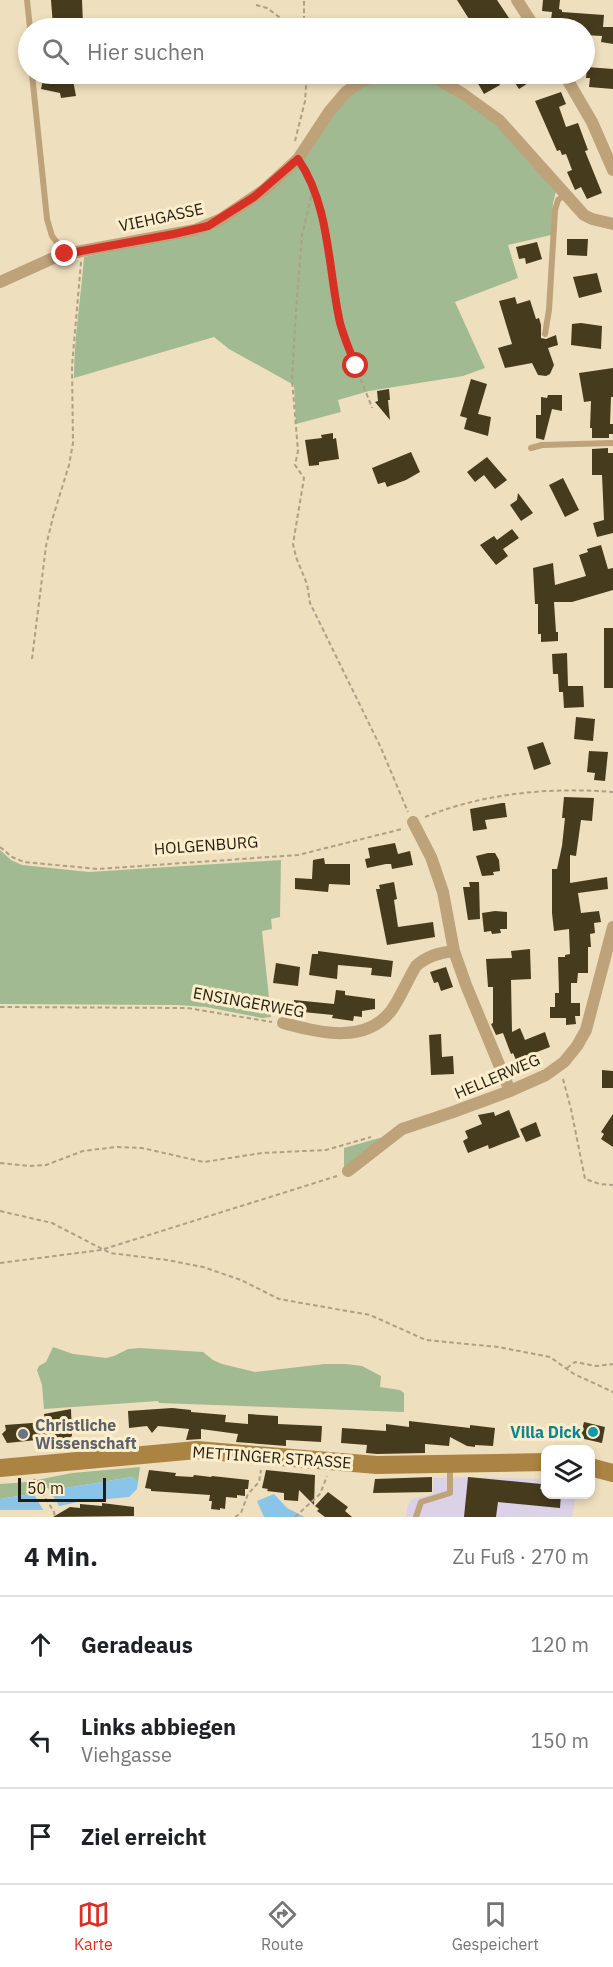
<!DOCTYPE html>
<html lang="de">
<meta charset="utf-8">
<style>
:root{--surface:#fff;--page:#f2f2f2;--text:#202124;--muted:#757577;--line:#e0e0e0;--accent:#d93025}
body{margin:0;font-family:"IBM Plex Sans",sans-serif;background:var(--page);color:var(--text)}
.controls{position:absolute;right:18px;bottom:18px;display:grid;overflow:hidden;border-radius:12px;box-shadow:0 3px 9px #0003}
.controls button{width:54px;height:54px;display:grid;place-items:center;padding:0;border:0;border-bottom:2px solid var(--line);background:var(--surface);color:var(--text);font:30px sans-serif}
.scale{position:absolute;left:18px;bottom:15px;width:88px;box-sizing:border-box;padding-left:6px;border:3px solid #231d11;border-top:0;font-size:16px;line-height:21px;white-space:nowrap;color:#231d11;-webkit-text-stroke:4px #fcedcb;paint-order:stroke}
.stop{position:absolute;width:18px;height:18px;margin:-14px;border:4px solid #d93025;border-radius:50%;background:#fff}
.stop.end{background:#d93025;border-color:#fff;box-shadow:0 2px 6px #0008}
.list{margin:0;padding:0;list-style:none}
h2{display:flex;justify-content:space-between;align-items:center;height:78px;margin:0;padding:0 24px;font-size:26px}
h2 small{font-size:20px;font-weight:400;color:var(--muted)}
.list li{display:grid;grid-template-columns:39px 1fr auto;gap:18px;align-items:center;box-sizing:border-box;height:96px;padding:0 24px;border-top:2px solid var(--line)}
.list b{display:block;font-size:22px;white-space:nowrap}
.list p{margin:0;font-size:20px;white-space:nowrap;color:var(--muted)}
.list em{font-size:20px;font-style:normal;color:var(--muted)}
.icon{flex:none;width:33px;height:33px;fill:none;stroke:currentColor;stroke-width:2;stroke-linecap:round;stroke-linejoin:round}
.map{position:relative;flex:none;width:613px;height:1517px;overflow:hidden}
.search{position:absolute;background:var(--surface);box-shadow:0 3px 9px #0003;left:18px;right:18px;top:18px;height:66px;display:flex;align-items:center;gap:15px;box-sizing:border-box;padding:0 21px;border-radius:33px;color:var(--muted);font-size:22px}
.sheet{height:366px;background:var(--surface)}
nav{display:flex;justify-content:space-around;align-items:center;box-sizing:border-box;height:84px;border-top:2px solid var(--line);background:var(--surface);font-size:16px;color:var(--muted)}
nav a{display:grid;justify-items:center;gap:3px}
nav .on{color:var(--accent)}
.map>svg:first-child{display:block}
.industrial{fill:#dbd2e7}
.green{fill:#a2ba91}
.water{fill:#8ac4e9}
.pier{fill:#eedfbe}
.building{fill:#473b1e}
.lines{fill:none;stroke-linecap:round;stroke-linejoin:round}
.path{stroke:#aca086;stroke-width:2;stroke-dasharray:4.5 3;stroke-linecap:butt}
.service{stroke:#bda27a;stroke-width:6}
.minor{stroke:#bda27a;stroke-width:12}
.secondary{stroke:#ab8343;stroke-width:18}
.route{stroke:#d93025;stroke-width:8}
.culture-dot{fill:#0f9aa8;stroke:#fcedcb;stroke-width:2}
.worship-dot{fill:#6b7280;stroke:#fcedcb;stroke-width:2}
.labels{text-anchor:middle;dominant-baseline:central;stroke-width:6;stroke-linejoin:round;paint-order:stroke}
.street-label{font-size:16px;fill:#231d11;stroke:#fcedcb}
.worship-label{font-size:16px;font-weight:bold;fill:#5b616d;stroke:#fcedcb;text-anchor:start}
.culture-label{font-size:16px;font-weight:bold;fill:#0d838f;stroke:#fcedcb;text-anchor:end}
</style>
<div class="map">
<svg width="613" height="1517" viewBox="0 0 613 1517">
<rect width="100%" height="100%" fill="#eedfbe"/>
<path class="industrial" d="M 469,1477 L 545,1479 L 546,1494 L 576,1495 L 572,1517 L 406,1517 L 408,1504 L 412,1499 L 433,1494 L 433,1478 Z"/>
<path class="green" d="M 392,74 L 418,74 L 423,76 L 489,117 L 556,191 L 553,203 L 551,235 L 508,245 L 518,278 L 455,302 L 485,368 L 463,376 L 369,391 L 338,400 L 341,412 L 296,424 L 294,385 L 229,349 L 214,337 L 74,378 C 74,338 81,297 84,257 L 196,233 L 252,203 L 339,103 L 369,82 Z
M 0,850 L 11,860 L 22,865 L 89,872 L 281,860 L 280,917 L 271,919 L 272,929 L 262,931 L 271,1017 L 262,1018 L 206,1007 L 178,1005 L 0,1004 Z
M 383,1137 L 344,1168 L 344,1148 Z
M 53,1347 L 73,1354 L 106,1358 L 114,1356 L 128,1349 L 140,1348 L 203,1352 L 213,1360 L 222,1364 L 255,1372 L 325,1364 L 346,1364 L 362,1366 L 381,1376 L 380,1387 L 400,1390 L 404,1393 L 404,1412 L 159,1403 L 158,1401 L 44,1409 L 42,1385 L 37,1370 L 39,1366 L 46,1362 Z
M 140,1467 L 138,1482 L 132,1477 L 0,1499 L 0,1484 L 27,1482 L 72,1473 Z"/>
<path class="water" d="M 132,1477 L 138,1482 L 137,1489 L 129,1497 L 77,1502 L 43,1510 L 0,1510 L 0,1499 Z
M 274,1494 L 287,1508 L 305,1517 L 264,1517 L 257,1501 Z"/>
<path class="pier" d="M 48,1488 L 61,1509 L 45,1513 L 32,1491 Z"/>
<path class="building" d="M 51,0 L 82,0 L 83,24 L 53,26 Z
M 457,0 L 497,0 L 509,18 L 492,28 L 481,28 L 478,24 L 474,27 Z
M 543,0 L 560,0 L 559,9 L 562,10 L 562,12 L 604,15 L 603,27 L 613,27 L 613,44 L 601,42 L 602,36 L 585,35 L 585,28 L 550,27 L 552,12 L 542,11 Z
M 587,67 L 613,69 L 613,89 L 589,87 L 590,78 L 586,78 Z
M 487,74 L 494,74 L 500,85 L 484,94 L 476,80 Z
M 509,74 L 542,74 L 519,89 Z
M 72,75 L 76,96 L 61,98 L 60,93 L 41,89 L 44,76 L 53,78 Z
M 561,92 L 566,104 L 559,107 L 566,127 L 578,123 L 588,150 L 585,151 L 602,193 L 587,199 L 581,187 L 575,190 L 567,172 L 572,170 L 566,154 L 562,155 L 560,150 L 557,151 L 535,101 Z
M 567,239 L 588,239 L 587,256 L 567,255 Z
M 537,242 L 542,259 L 526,264 L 525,258 L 519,259 L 516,247 Z
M 597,273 L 602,292 L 579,298 L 573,277 Z
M 515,297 L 517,304 L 530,300 L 536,319 L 539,318 L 541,325 L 541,338 L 546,339 L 556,335 L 558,345 L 548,348 L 554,365 L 550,374 L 546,376 L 538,375 L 532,363 L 505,368 L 498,348 L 512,344 L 499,301 Z
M 581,323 L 602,326 L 601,349 L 571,345 L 572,324 Z
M 613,368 L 613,397 L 611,397 L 610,424 L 613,424 L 613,434 L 609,434 L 609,438 L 592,438 L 592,428 L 590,428 L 591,401 L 584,402 L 579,373 Z
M 471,379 L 487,384 L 478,414 L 491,417 L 488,436 L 464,429 L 467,418 L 460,416 Z
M 389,389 L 390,400 L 388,400 L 390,420 L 375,402 L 378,401 L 377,391 Z
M 548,395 L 562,395 L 562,411 L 552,409 L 544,440 L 536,438 L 536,415 L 541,415 L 541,397 L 547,398 Z
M 333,433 L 333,439 L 336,438 L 339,459 L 319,462 L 319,465 L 309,466 L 305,440 L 322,438 L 321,435 Z
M 608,448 L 608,453 L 613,453 L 613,533 L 597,537 L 593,523 L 604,520 L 602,475 L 592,475 L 592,449 Z
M 411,452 L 420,472 L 406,480 L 387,487 L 385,482 L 378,484 L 372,468 Z
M 487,457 L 507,480 L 495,489 L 484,475 L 475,482 L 467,472 Z
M 563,478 L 579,510 L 565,517 L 549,485 Z
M 518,493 L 533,513 L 521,521 L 510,505 L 517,500 Z
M 512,529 L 519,538 L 503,549 L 508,556 L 496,565 L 480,545 L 494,536 L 497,540 Z
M 601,545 L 608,569 L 613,568 L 613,590 L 572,602 L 554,602 L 556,632 L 558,632 L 558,641 L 541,642 L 541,634 L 538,634 L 538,604 L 535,604 L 533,568 L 553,563 L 555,585 L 586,576 L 579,555 L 588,552 L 587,549 Z
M 604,628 L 613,628 L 613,688 L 604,688 Z
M 567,653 L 568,686 L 583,686 L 584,707 L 564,708 L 563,692 L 559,692 L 558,674 L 553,674 L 552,654 Z
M 576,717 L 595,719 L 593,741 L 574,739 Z
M 543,742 L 551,764 L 534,770 L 527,747 Z
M 589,751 L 608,752 L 605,781 L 594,780 L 595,773 L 587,772 Z
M 564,797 L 594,798 L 592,821 L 581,820 L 576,856 L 570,855 L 570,883 L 607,877 L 608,889 L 578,893 L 581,913 L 599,911 L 601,922 L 594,923 L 595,933 L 590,934 L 591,947 L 588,947 L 588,973 L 578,973 L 577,983 L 571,983 L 571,1003 L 580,1003 L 580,1016 L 575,1016 L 576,1024 L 566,1025 L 566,1018 L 550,1018 L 550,1007 L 555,1007 L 555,993 L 559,993 L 558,957 L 565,957 L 565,955 L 570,954 L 569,929 L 554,931 L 552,913 L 552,869 L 557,869 L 562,846 L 565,818 L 562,818 Z
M 502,803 L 505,803 L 507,817 L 485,820 L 487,829 L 473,831 L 470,809 Z
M 395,843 L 398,854 L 410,851 L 413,865 L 392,869 L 391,864 L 386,864 L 367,868 L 365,859 L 370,858 L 368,848 Z
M 488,853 L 495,853 L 499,860 L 500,871 L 493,872 L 494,875 L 482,876 L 476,856 Z
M 324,858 L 325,864 L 350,864 L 350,885 L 329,884 L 328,892 L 295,889 L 295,878 L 312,879 L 313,860 Z
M 394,882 L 397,899 L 394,900 L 398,927 L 433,922 L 435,937 L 387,945 L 376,889 L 380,889 L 379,885 Z
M 469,882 L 479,882 L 480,919 L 468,920 L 463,887 L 470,887 Z
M 495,911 L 507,912 L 507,929 L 500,929 L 501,933 L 492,934 L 491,931 L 484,932 L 482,913 Z
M 530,949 L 531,979 L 511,980 L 512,1032 L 520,1028 L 525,1040 L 545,1032 L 550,1047 L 516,1060 L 513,1053 L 511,1054 L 503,1033 L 496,1035 L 491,1024 L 493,1023 L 493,987 L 488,987 L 486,959 L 512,958 L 511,951 Z
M 318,951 L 393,961 L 391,977 L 371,975 L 372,968 L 338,965 L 337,979 L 309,975 L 312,954 L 318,954 Z
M 276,963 L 300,967 L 298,986 L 273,983 Z
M 446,967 L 453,987 L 441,991 L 438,982 L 434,983 L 430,972 Z
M 336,990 L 345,991 L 345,995 L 375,999 L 375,1009 L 362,1011 L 362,1017 L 354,1016 L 353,1021 L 332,1018 L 333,1015 L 293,1011 L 294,1000 L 334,1004 Z
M 441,1034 L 442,1057 L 453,1056 L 454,1074 L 431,1075 L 429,1035 Z
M 602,1070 L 613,1071 L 613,1088 L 602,1088 Z
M 509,1110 L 520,1137 L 489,1149 L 488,1145 L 468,1153 L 463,1141 L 468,1138 L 465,1131 L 482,1124 L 478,1115 L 494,1112 L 495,1116 Z
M 613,1114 L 613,1147 L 601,1139 L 604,1134 L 601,1132 Z
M 536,1122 L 541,1136 L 526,1142 L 520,1129 Z
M 172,1408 L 191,1410 L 191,1412 L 226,1415 L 225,1422 L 248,1424 L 248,1414 L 278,1416 L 278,1424 L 322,1426 L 321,1442 L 286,1440 L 286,1446 L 236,1442 L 238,1434 L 201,1429 L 201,1439 L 186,1440 L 189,1429 L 158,1426 L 152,1433 L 147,1426 L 129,1428 L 128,1411 Z
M 71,1409 L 72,1436 L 66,1440 L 61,1441 L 57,1438 L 7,1443 L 2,1434 L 6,1430 L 5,1425 L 45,1422 L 44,1414 Z
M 409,1421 L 470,1428 L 470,1425 L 495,1428 L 493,1446 L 475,1445 L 475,1447 L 467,1446 L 450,1437 L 449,1446 L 425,1444 L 425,1453 L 377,1454 L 366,1453 L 367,1445 L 341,1443 L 342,1428 L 386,1431 L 386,1424 L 409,1427 Z
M 584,1422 L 605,1427 L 602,1443 L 580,1438 Z
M 149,1470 L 176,1473 L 175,1476 L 193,1477 L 194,1475 L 211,1477 L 212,1476 L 249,1480 L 248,1489 L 245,1489 L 245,1496 L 237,1495 L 237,1498 L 226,1497 L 225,1509 L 220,1508 L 220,1510 L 211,1509 L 212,1501 L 209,1501 L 210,1495 L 151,1491 L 151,1489 L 145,1488 Z
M 266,1470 L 315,1475 L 314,1505 L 299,1490 L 298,1501 L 284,1500 L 284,1493 L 267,1491 L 268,1489 L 262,1488 Z
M 432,1477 L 432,1492 L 373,1493 L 375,1479 Z
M 468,1477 L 541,1484 L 540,1489 L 545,1490 L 546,1494 L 561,1494 L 560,1508 L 498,1502 L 496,1517 L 464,1517 Z
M 328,1492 L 348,1507 L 345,1511 L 352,1517 L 325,1517 L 317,1511 L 319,1509 L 315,1506 Z
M 102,1503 L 134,1507 L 134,1516 L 53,1517 L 70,1507 L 80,1508 L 80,1504 L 102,1506 Z"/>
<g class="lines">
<path class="path" d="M 256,5 L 267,8 L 294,28
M 304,28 L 304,0
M 295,141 L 305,101 L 307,74
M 304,170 C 326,218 329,270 340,322 C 347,351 362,380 372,408
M 313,189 L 302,235 L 296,311 L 292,379 L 298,451 L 295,465 L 304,478 L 293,544 L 296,557 L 307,584 L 310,603 L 381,748 L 408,812
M 32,659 L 46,546 L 53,517 L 69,465 L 73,443 L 72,366 L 81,262
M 425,817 C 484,793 550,787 613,792
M 0,847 L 12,857 L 24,862 L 98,869 L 298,855 L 402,829
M 0,1007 L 187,1008 L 272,1022
M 563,1079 L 571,1109 L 585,1179 L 600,1184 L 613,1185
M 0,1163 L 30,1166 L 46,1165 L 83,1151 L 116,1147 L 142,1148 L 204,1162 L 262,1153 L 326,1150 L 371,1137
M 0,1211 L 52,1223 L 110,1253 L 167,1260 L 203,1267 L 241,1280 L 279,1299 L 370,1315 L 426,1340 L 498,1347 L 550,1357 L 574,1374 L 613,1392
M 0,1263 L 101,1250 L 337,1176
M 567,1368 L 575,1362 L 596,1366 L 613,1364
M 34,1479 L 54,1512 L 55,1517
M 235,1517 L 241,1513 L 248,1494 L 259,1482 L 261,1470
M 295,1517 L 320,1494 L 327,1476"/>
<path class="service" d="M 27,0 L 30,28
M 32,74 L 47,219 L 52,236 L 65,253
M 545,334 L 549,310 L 555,210 L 558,200 L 565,194
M 531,448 L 542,445 L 613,443
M 416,1517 L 421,1502 L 450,1493 L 450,1465"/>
<path class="minor" d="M 517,0 L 535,28
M 429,74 L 463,94 L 499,120 L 584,215 L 592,219 L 613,224
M 564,74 L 592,122 L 613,170
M 0,282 L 60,255 L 195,230 L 221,219 L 264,190 L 298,159 L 329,112 L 346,92 L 362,81 L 384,74
M 413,822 L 431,857 L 443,892 L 454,951 L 466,985 L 510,1091
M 283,1023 C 319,1032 364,1045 391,1011 C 401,997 407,981 416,966 C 427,956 439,953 454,951
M 348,1171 L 402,1129 L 453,1112 L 510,1091 L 546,1075 L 564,1062 L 577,1046 L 586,1030 L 613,927"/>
<path class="secondary" d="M 590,1467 L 613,1473
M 0,1468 L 197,1450 L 377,1465 L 546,1462"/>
</g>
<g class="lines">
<path class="route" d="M 65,254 L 174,234 L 208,226 L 254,197 L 298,159 C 330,205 328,269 340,323 C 344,337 350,352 356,366"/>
</g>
<circle class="culture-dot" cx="593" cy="1432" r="6"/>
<circle class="worship-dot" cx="23" cy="1434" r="6"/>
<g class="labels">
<g class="street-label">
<text transform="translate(161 217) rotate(-12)">VIEHGASSE</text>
<text transform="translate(206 845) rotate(-4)">HOLGENBURG</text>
<text transform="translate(249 1002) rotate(10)">ENSINGERWEG</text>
<text transform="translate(497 1076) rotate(-23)">HELLERWEG</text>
<text transform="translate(272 1457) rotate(4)">METTINGER STRASSE</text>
</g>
<g class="worship-label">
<text x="35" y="1425">Christliche<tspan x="35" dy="18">Wissenschaft</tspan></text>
</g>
<g class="culture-label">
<text x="581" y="1432">Villa Dick</text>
</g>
</g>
</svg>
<div class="controls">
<button><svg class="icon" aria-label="layers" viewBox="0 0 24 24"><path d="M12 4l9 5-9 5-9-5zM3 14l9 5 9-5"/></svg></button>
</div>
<div class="scale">50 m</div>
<div class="stop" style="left:356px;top:366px"></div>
<div class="stop end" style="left:65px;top:254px"></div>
<div class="search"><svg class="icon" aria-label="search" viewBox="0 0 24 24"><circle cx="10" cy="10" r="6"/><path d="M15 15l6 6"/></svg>Hier suchen</div>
</div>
<section class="sheet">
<h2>4 Min.<small>Zu Fuß · 270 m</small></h2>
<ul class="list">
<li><svg class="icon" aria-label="ahead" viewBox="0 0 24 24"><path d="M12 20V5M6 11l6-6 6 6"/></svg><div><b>Geradeaus</b></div><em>120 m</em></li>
<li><svg class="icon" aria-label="left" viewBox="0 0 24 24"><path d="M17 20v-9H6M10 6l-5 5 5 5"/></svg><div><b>Links abbiegen</b><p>Viehgasse</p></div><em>150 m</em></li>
<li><svg class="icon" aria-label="arrive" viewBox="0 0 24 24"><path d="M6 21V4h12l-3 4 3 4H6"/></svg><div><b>Ziel erreicht</b></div></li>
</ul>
</section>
<nav>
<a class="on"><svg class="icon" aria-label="map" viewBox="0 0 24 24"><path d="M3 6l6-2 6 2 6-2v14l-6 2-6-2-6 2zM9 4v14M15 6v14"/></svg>Karte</a>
<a><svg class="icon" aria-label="directions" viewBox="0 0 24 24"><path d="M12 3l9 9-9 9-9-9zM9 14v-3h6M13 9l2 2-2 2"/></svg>Route</a>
<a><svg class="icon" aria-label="saved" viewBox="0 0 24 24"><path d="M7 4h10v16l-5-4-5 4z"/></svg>Gespeichert</a>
</nav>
